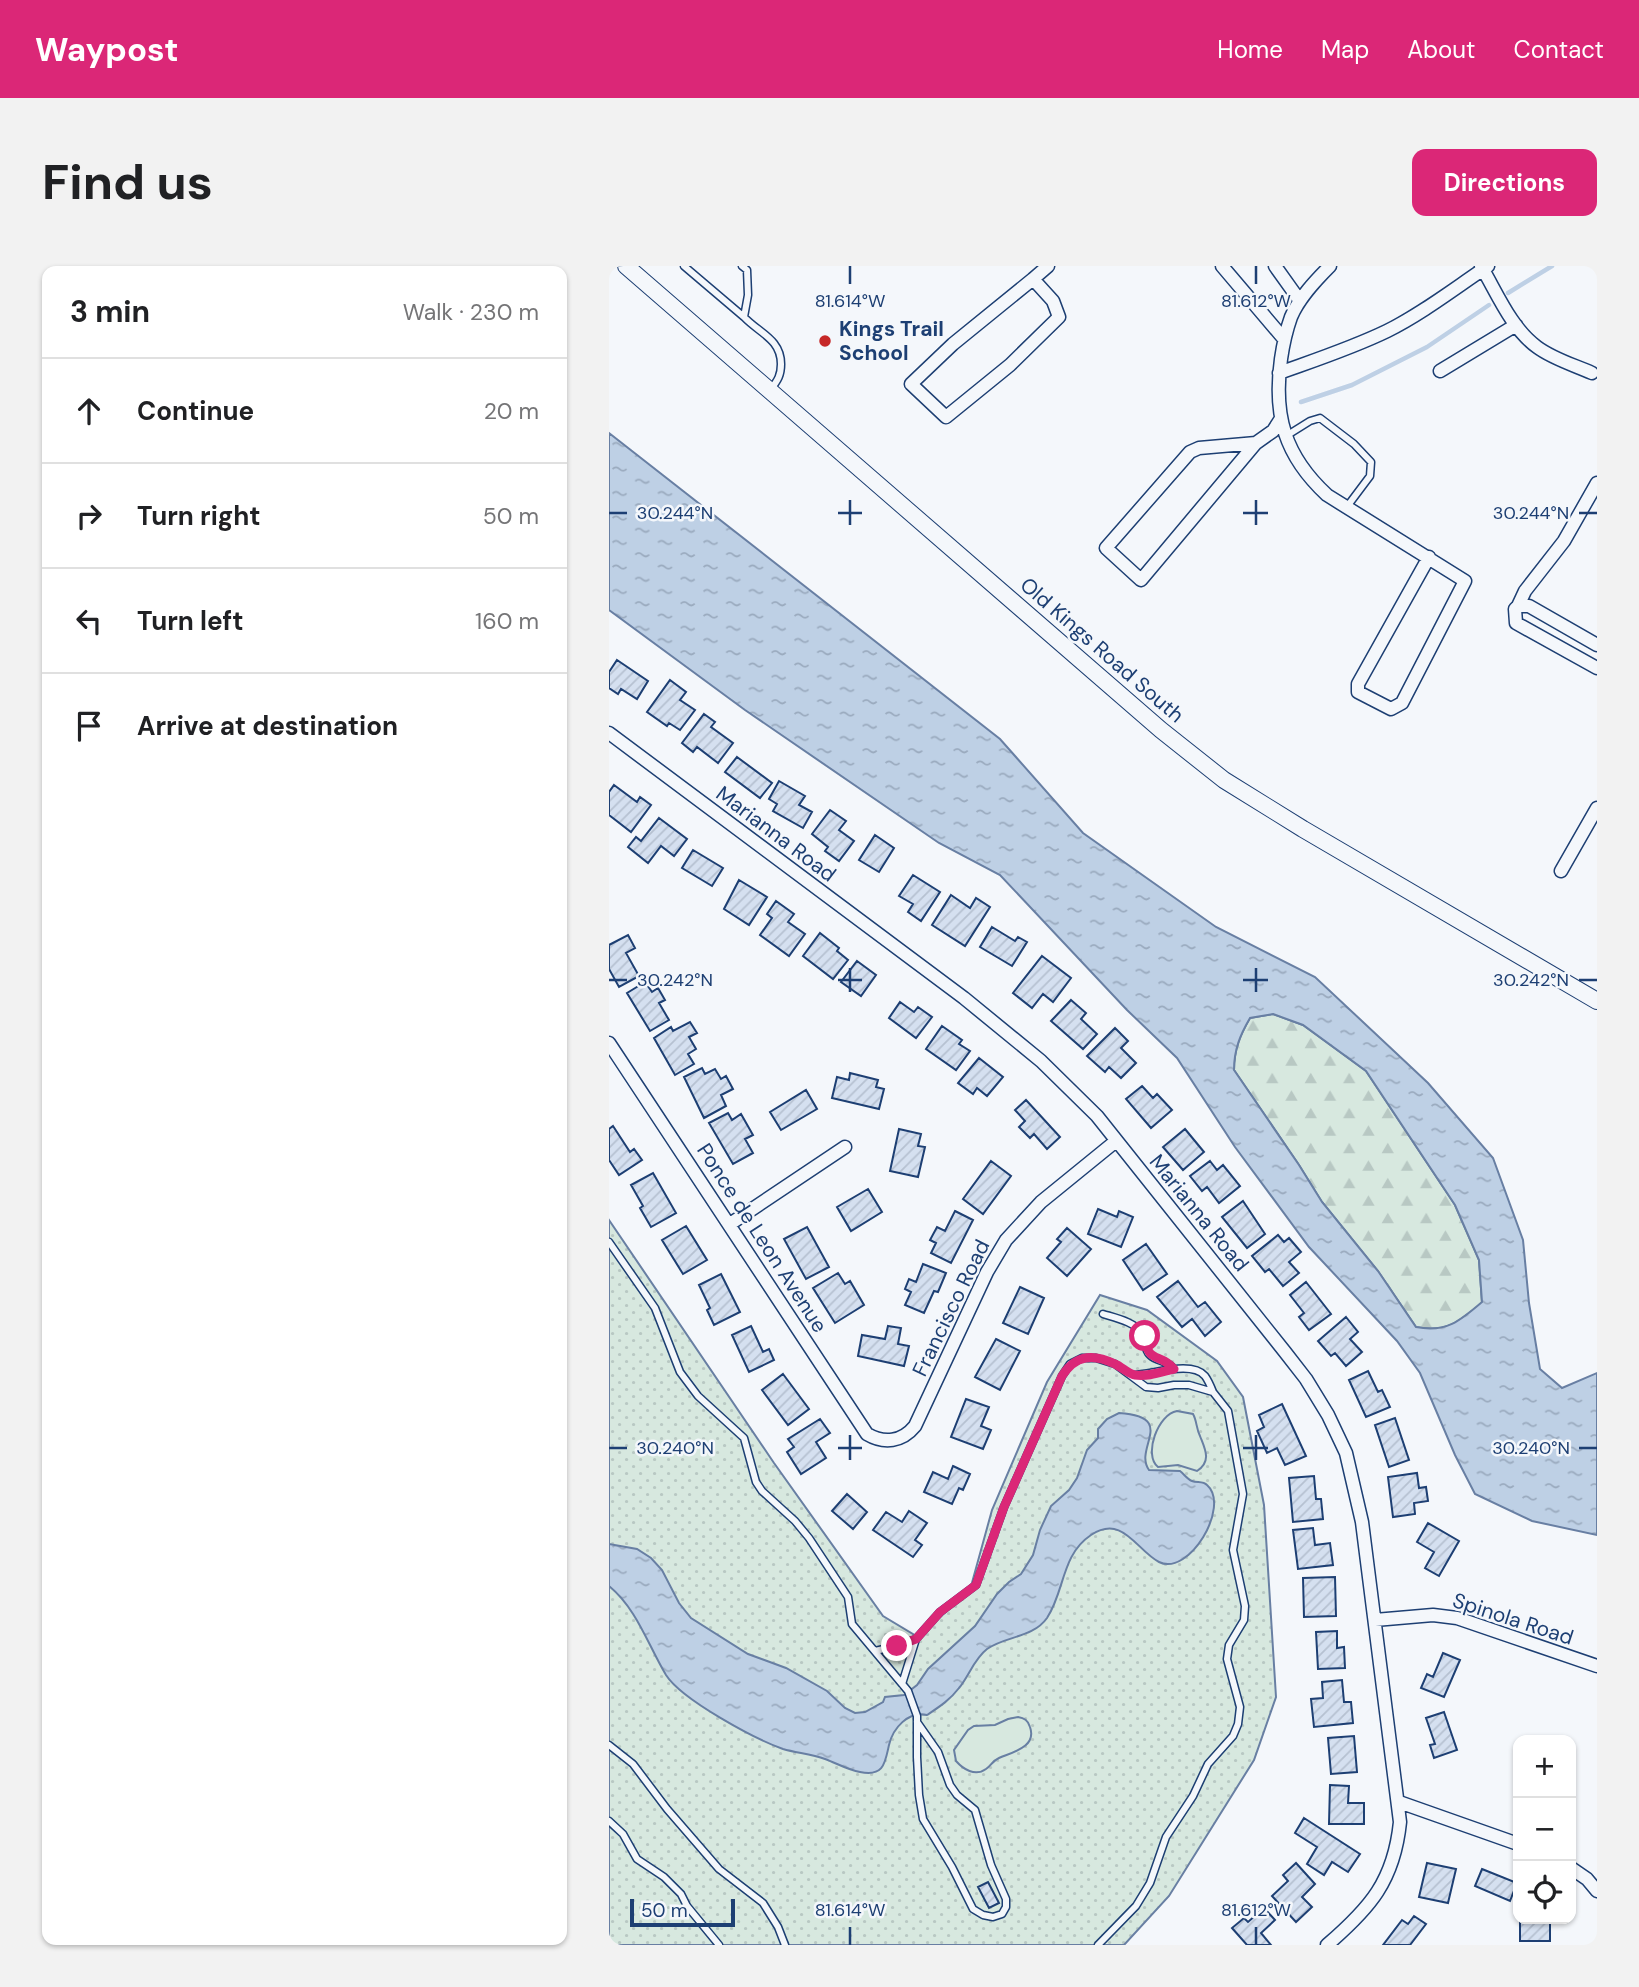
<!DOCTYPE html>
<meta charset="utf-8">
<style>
:root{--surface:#fff;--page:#f2f2f2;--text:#202124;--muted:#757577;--line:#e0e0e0;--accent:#db2777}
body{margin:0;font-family:"DM Sans",sans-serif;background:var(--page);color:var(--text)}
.controls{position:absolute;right:21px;bottom:21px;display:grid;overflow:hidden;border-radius:14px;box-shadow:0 2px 5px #0004}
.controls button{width:63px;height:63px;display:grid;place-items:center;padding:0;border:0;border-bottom:2px solid var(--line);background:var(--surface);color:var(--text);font:35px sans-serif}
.scale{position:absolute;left:21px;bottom:18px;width:105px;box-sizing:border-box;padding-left:7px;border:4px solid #1d3f73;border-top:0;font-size:19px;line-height:24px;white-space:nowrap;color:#1d3f73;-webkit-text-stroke:5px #f4f7fb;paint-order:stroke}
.stop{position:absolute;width:21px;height:21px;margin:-16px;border:5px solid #db2777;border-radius:50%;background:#fff}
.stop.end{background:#db2777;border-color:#fff;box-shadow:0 2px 7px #0008}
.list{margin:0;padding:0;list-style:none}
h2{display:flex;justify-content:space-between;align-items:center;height:91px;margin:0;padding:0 28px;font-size:30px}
h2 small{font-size:23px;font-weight:400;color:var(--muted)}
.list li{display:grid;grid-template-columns:46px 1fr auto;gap:21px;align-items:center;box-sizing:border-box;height:105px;padding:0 28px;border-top:2px solid var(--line)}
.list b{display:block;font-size:26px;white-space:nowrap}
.list em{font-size:23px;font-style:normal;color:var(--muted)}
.icon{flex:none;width:38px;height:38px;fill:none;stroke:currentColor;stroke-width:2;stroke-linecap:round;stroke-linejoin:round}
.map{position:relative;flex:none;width:988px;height:1679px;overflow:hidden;border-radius:14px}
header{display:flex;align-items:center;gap:42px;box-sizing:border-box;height:98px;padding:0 35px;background:var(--accent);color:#fff}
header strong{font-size:33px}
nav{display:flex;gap:38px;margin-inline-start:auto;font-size:24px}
.intro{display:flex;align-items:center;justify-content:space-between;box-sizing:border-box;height:168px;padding:0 42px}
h1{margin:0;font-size:49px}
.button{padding:18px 32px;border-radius:14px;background:var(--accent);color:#fff;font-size:24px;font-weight:700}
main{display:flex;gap:42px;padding:0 42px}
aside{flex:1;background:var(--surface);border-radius:14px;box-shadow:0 2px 5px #0004}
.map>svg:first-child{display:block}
.grass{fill:url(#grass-dots);stroke:#687fa3;stroke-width:2}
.forest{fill:url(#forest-firs);stroke:#687fa3;stroke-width:2}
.pitch{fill:#d7e8df;stroke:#687fa3;stroke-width:2}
.water{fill:url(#water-ripples);stroke:#687fa3;stroke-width:2;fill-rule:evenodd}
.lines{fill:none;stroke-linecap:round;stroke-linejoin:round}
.stream{stroke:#bed0e5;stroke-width:4.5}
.building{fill:url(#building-hatch);stroke:#1d3f73;stroke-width:2}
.service-casing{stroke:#1d3f73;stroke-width:9}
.minor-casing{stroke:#1d3f73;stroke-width:15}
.tertiary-casing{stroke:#1d3f73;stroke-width:18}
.service{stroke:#f4f7fb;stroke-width:6}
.minor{stroke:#f4f7fb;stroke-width:12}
.tertiary{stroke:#f4f7fb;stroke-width:16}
.route{stroke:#db2777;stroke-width:9}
.ticks{fill:none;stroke:#1d3f73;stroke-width:2.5}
.poi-dot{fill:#c62828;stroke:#f4f7fb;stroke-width:2.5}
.labels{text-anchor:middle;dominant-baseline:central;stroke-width:5;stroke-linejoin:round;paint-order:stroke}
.poi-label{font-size:21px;font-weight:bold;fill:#1d3f73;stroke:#f4f7fb;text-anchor:start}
.street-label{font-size:21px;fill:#1d3f73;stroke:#f4f7fb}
.ticks-label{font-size:18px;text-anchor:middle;fill:#1d3f73;stroke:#f4f7fb;stroke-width:5;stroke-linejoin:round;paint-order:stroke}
</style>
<header>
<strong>Waypost</strong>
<nav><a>Home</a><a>Map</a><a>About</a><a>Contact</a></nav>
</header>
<div class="intro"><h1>Find us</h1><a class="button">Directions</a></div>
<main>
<aside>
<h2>3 min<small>Walk · 230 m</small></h2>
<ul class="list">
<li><svg class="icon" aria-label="ahead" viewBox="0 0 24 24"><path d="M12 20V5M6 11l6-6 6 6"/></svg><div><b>Continue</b></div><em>20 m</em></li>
<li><svg class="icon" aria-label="right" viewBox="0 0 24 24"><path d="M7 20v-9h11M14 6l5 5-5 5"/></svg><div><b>Turn right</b></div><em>50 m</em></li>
<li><svg class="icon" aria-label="left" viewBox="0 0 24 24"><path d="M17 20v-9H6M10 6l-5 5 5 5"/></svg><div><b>Turn left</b></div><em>160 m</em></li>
<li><svg class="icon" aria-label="arrive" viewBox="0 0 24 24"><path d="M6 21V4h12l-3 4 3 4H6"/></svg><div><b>Arrive at destination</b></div></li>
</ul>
</aside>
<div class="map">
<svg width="988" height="1679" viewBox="0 0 988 1679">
<defs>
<pattern id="grass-dots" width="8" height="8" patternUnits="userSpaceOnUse" patternTransform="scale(1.75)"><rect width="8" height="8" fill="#d7e8df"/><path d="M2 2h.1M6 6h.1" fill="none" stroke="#b8c8c3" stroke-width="1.8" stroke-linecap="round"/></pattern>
<pattern id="forest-firs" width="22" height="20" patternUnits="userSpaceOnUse" patternTransform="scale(1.75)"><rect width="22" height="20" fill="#d7e8df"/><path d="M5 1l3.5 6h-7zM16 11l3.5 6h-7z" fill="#b8c8c3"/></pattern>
<pattern id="water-ripples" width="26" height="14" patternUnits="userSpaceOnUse" patternTransform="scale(1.75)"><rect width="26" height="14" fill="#bed0e5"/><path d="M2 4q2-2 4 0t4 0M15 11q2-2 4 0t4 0" fill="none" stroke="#9aaabe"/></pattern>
<pattern id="building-hatch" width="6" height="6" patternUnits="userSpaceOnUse" patternTransform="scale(1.75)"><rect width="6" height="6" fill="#d5e0f0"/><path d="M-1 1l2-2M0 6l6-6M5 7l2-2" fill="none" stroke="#b6c1d1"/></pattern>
</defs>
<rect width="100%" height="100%" fill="#f4f7fb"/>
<path class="grass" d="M 0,954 L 165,1197 L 274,1350 L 309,1371 L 361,1324 L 383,1244 L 438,1116 L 491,1029 L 538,1044 L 608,1095 L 634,1131 L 655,1239 L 667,1431 L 645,1494 L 560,1630 L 515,1679 L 0,1679 Z"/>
<path class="forest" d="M 664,748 L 694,759 L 757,805 L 846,939 L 870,994 L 873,1037 C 849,1056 839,1067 807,1061 L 769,1005 L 713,936 L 690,899 L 625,804 C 625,784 631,769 641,752 Z"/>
<path class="pitch" d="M 568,1145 L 584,1148 C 588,1155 587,1162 591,1170 C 596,1183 603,1195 588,1205 L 569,1199 L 549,1201 C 534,1189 549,1148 568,1145 Z
M 409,1451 C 415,1452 419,1454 421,1461 C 428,1481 404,1486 390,1492 C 383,1495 382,1500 377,1503 C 366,1511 354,1503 347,1495 L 345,1484 L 359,1464 L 365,1460 L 386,1459 L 399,1453 Z"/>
<path class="water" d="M 0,167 L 391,473 L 474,567 L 607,661 L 706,711 L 819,817 L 884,892 L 914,974 L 920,1037 L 931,1103 L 953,1122 L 988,1107 L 988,1269 L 923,1255 L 866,1228 L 846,1189 L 811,1107 L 788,1075 L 700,981 L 626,881 L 568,792 L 518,744 L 391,609 L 330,577 L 136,444 L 0,344 ZM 664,748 L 694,759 L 757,805 L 846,939 L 870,994 L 873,1036 C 851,1055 837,1067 807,1061 L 769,1005 L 713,936 L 690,899 L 625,804 C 625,784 631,769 641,752 Z
M 510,1147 C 569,1151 524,1182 540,1204 L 571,1205 C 575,1208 578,1213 583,1215 C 588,1217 594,1215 598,1219 C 622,1240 580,1311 550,1296 C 527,1284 514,1248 482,1269 C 452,1289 456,1325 438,1352 C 424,1372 396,1370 378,1383 C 365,1393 360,1410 350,1422 C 341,1434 330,1441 318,1449 C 299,1445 284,1462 280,1479 C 276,1497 275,1511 251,1506 C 239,1504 227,1497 216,1493 C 202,1488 188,1487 174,1483 C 146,1473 73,1434 57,1409 C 39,1379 28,1343 0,1320 L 0,1278 L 28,1283 L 42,1292 L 53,1304 L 70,1337 L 82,1352 L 139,1388 L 177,1402 L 218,1425 L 236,1442 L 246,1447 L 256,1446 L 274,1436 L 276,1431 L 295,1429 L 308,1419 L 319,1403 L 366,1360 L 388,1328 L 400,1316 L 412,1308 L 424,1289 L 431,1264 L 442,1240 L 460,1224 L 468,1212 L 478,1184 L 489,1172 L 489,1163 L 498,1153 Z"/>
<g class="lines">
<path class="stream" d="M 899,27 L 943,0
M 692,136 L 743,119 L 818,81 L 880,39"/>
</g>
<path class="building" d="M 8,394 L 39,415 L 28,433 L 12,423 L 9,428 L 0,422 L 0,406 Z
M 61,414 L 77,426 L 71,434 L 86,444 L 71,464 L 60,457 L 58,460 L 38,446 Z
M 95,448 L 106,456 L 102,461 L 124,477 L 109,497 L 88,481 L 84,486 L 73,477 Z
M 128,491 L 163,517 L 151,532 L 116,506 Z
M 170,515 L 196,530 L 190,539 L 203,546 L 194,562 L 164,545 L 168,538 L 160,533 Z
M 5,519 L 28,536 L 31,531 L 42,539 L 22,566 L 0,549 L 0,526 Z
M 221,544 L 237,555 L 230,564 L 245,575 L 230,595 L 216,585 L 219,581 L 203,568 Z
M 50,552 L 78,573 L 65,590 L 52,580 L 39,597 L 19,581 L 27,571 L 32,575 Z
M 266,569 L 285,582 L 270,606 L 250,594 Z
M 84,584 L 114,602 L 103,620 L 73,602 Z
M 304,609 L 331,626 L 312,655 L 299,646 L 304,638 L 290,630 Z
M 130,614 L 158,631 L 140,659 L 115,643 Z
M 342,629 L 361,642 L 367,632 L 381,641 L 356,680 L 323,659 Z
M 167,635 L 185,648 L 179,656 L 196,668 L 180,690 L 151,669 L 163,652 L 158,648 Z
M 383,661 L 406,675 L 409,671 L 418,676 L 403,700 L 371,681 Z
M 211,667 L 230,682 L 228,685 L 239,694 L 224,713 L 194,690 Z
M 19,669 L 26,682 L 17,687 L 30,710 L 10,721 L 0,703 L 0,679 Z
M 433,690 L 462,712 L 444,736 L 434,728 L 423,742 L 404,727 Z
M 248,695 L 267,709 L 252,730 L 232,716 Z
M 36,716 L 43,726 L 49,722 L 56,734 L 50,737 L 60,754 L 41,765 L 18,727 Z
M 462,734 L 477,747 L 472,753 L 488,768 L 474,783 L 442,755 Z
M 291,736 L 305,746 L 309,741 L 323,751 L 307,772 L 280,752 Z
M 81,756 L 88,767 L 80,771 L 87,783 L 79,788 L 85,798 L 66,809 L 45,772 L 62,761 L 64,765 Z
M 333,760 L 353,774 L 350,778 L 361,785 L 347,804 L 317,783 Z
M 506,762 L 519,775 L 512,782 L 527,797 L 512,812 L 500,801 L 496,806 L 478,790 Z
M 370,792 L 394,811 L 378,830 L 368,822 L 364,828 L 349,817 Z
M 93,802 L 96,808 L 106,803 L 112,813 L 117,810 L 124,823 L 112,829 L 117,840 L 95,852 L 75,811 Z
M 241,807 L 269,814 L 267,821 L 275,823 L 270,843 L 223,832 L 228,811 L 240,814 Z
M 533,820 L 544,832 L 548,828 L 563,844 L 542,862 L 517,833 Z
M 197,824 L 208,843 L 172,864 L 161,846 Z
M 417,834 L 451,871 L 438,883 L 425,868 L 421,872 L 410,861 L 416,855 L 406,844 Z
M 119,847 L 123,854 L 132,848 L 144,869 L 136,873 L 144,887 L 124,898 L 100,857 Z
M 4,860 L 21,886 L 25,883 L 33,894 L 10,909 L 0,894 L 0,863 Z
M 290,863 L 312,868 L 309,880 L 316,881 L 309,911 L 281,905 Z
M 576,863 L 595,886 L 574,904 L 554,881 Z
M 382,895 L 402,910 L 374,948 L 354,933 Z
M 601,895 L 608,904 L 614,899 L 631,920 L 610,937 L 598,921 L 593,925 L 581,910 Z
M 44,907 L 67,947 L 42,961 L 31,942 L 34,940 L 22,919 Z
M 259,923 L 273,946 L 242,965 L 228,941 Z
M 634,935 L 656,968 L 638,982 L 613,951 Z
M 489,943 L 508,951 L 510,945 L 524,951 L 512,981 L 479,968 Z
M 346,945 L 364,954 L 342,997 L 322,987 L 327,977 L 321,974 L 328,961 L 336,965 Z
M 77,960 L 98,994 L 74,1008 L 53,974 Z
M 198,961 L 220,1001 L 197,1013 L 175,973 Z
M 458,962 L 482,983 L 458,1010 L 438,992 L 452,976 L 448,973 Z
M 669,969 L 675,976 L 680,972 L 692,986 L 680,996 L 690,1007 L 674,1020 L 660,1003 L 656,1006 L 643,990 Z
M 537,978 L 558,1008 L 534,1024 L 514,994 Z
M 314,998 L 337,1007 L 329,1026 L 325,1025 L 315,1047 L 296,1039 L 302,1026 L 296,1023 L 300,1013 L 307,1016 Z
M 229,1007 L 236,1018 L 241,1015 L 255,1039 L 226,1057 L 204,1022 Z
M 112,1008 L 131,1046 L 105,1059 L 98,1044 L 101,1042 L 90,1019 Z
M 569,1015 L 589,1041 L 596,1036 L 612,1056 L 596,1070 L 583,1053 L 573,1061 L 548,1031 Z
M 697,1016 L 722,1048 L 700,1064 L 690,1051 L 695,1047 L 681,1029 Z
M 411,1021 L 435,1032 L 419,1068 L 394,1057 Z
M 737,1051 L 749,1066 L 741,1073 L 753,1086 L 737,1100 L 726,1087 L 722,1090 L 709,1075 Z
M 142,1060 L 154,1086 L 160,1083 L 165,1094 L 140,1106 L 123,1069 Z
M 279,1060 L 292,1062 L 289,1078 L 300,1080 L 295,1100 L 249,1090 L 253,1069 L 276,1073 Z
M 387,1073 L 411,1085 L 391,1124 L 366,1111 Z
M 759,1105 L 769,1126 L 773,1124 L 781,1141 L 757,1151 L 740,1114 Z
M 174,1108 L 200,1143 L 179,1159 L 153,1124 Z
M 357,1133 L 380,1141 L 372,1160 L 382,1164 L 374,1183 L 342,1171 Z
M 673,1138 L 697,1190 L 676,1199 L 668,1182 L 658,1187 L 648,1165 L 655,1161 L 650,1149 Z
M 786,1152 L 800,1194 L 780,1201 L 766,1159 Z
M 211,1153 L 221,1167 L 207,1176 L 217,1192 L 192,1208 L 178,1186 L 185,1181 L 179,1173 Z
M 344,1200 L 361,1208 L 354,1224 L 350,1222 L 343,1238 L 315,1226 L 324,1206 L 339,1213 Z
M 808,1207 L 810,1222 L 817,1221 L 819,1235 L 805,1237 L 806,1248 L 784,1251 L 779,1211 Z
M 705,1210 L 707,1233 L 712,1233 L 714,1253 L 684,1256 L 680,1212 Z
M 238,1228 L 258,1246 L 244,1263 L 223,1245 Z
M 300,1245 L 318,1257 L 306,1274 L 313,1279 L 304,1291 L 264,1264 L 277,1246 L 293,1256 Z
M 819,1257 L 850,1275 L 830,1310 L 816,1302 L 825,1286 L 808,1276 Z
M 704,1262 L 706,1279 L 721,1277 L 724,1299 L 689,1303 L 684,1264 Z
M 726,1311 L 727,1350 L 695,1351 L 694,1312 Z
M 728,1365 L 728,1382 L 735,1381 L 736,1402 L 709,1403 L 707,1366 Z
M 834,1387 L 851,1394 L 835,1431 L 812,1422 L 818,1408 L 824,1411 Z
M 733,1414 L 735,1436 L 742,1436 L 744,1457 L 705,1461 L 702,1433 L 714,1432 L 713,1416 Z
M 835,1446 L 848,1484 L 825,1492 L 821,1479 L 826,1478 L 817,1452 Z
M 745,1470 L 748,1506 L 722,1508 L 719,1472 Z
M 721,1519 L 740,1520 L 739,1537 L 755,1537 L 755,1558 L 720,1558 Z
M 695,1552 L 751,1588 L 739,1606 L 723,1596 L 715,1609 L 698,1598 L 708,1581 L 686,1567 Z
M 687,1597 L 706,1618 L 693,1631 L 703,1641 L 687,1656 L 663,1630 L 679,1615 L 674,1609 Z
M 818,1597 L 847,1603 L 839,1637 L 810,1631 Z
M 873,1603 L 908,1617 L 901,1635 L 866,1620 Z
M 379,1616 L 390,1637 L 380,1642 L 369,1621 Z
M 655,1642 L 666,1654 L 652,1667 L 662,1679 L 638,1679 L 623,1662 L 635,1652 L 639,1656 Z
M 805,1650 L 817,1658 L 801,1679 L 774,1679 L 793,1654 L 799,1658 Z
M 911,1653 L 941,1653 L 941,1675 L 911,1675 Z"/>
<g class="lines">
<defs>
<path id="service" d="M 75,0 L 135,51
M 133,0 L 138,4 L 139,29 L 135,51 C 150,67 172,73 172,98 C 172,109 169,114 162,123
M 677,170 L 701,155 L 711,152 L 745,178 L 762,196 L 761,210 L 737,242
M 0,976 L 46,1042 L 71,1106 L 89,1130 L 135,1172 L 147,1216 L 153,1225 L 186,1255 L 200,1272 L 239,1331 L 243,1358 L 299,1425 L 308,1450 L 308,1491 L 310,1529 L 314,1553 L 343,1601 L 364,1643 L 374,1649 L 384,1651 L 393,1648 L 397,1641 L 397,1633 L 382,1599 L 366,1544 L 348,1529 L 341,1519 L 329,1486 L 308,1456
M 494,1048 C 507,1052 526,1056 534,1068 C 538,1075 534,1083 541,1089 C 548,1096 558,1094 565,1103
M 523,1109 C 543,1109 582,1094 596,1110 C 599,1114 602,1121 604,1126
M 266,1385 L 288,1380 L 307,1373 L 331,1346 L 367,1319 L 395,1241 L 453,1110 L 461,1098 L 473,1092 L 487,1092 L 506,1098 L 537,1121 L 549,1122 L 565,1119 L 580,1119 L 604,1126 L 619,1145 L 634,1228 L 624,1284 L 636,1340 L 635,1354 L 620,1379 L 618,1393 L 631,1441 L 629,1458 L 624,1470 L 599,1498 L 584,1530 L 557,1571 L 541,1617 L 527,1640 L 489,1679
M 293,1418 L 307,1373
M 0,1479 L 24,1498 L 58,1543 L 110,1603 L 154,1637 L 169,1661 L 176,1679
M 0,1555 L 14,1568 L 28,1593 L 55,1611 L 72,1628 L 78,1640 L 110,1679"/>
<path id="minor" d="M 613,0 L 675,73
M 666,0 L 691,35
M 721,0 C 706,15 690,32 682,51 C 677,65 674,79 672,93 C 664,150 676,190 718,229 L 856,315 L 793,437 L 782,443 L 749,426 L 749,418 L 820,291
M 872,0 C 888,27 902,62 928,81 C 944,93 965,99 983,107
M 424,13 L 444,35 L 450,51 L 401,99 L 337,151 L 302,118 L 344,78 Z
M 424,13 L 439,0
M 831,105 L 907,59
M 670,107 C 706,94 743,82 778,65 C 814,47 846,22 879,0
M 647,177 L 532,314 L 497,282 L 581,186 L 590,182 Z
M 647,177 L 664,165 L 671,154
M 909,340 L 916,325 L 955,275 L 988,217
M 988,379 L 920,340 L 909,340 L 906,343 L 907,357 L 988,402
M 0,467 L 355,732 L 432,795 L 488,850 L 676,1086 L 697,1113 L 719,1149 L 737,1187 L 753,1256 L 791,1556 C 785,1615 761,1642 718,1679
M 952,605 L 988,542
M 0,777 L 258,1168 C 275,1178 293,1176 306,1160 L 378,1006 L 397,974 L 432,936 L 507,875
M 121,958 L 236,881
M 766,1354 L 824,1349 L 848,1352 L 988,1400
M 790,1536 L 909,1578
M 962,1602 L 978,1613 L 988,1625"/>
<path id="tertiary" d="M 17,0 L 552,464 L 615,514 L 694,563 L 988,735"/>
</defs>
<use href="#service" class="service-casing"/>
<use href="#minor" class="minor-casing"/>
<use href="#tertiary" class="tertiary-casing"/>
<use href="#service" class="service"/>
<use href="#minor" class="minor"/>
<use href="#tertiary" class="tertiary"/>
</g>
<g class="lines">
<path class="route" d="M 288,1380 L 307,1373 L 331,1346 L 367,1319 L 395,1241 L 453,1110 C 466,1089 484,1087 506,1098 C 513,1101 519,1108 526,1109 C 539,1111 552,1106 565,1103 C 551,1086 538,1099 536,1070"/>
</g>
<path class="ticks" d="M 241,0 L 241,18M 647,0 L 647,18M 241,234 L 241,259M 647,234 L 647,259M 0,247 L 18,247M 229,247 L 253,247M 634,247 L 659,247M 970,247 L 988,247M 241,702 L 241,726M 647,702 L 647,726M 0,714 L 18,714M 229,714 L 253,714M 634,714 L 659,714M 970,714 L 988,714M 241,1169 L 241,1194M 647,1169 L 647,1194M 0,1182 L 18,1182M 229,1182 L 253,1182M 634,1182 L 659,1182M 970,1182 L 988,1182M 241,1661 L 241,1679M 647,1661 L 647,1679"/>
<circle class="poi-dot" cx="216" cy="75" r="7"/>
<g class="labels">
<g class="poi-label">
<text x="230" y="63">Kings Trail<tspan x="230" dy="24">School</tspan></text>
</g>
<g class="street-label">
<text transform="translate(493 384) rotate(41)">Old Kings Road South</text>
<text transform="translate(167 568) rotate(37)">Marianna Road</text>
<text transform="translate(590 947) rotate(51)">Marianna Road</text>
<text transform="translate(153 972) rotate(57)">Ponce de Leon Avenue</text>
<text transform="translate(342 1042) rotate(-64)">Francisco Road</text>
<text transform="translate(904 1353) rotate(18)">Spinola Road</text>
</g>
</g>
<g class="ticks-label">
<text x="241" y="41">81.614°W</text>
<text x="647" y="41">81.612°W</text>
<text x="66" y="253">30.244°N</text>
<text x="922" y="253">30.244°N</text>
<text x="66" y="720">30.242°N</text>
<text x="922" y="720">30.242°N</text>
<text x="66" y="1188">30.240°N</text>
<text x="922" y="1188">30.240°N</text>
<text x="241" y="1650">81.614°W</text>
<text x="647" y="1650">81.612°W</text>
</g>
</svg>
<div class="controls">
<button>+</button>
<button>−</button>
<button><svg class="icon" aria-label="locate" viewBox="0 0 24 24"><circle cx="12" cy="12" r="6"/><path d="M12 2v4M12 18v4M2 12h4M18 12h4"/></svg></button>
</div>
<div class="scale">50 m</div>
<div class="stop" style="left:536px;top:1070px"></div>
<div class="stop end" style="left:288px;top:1380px"></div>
</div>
</main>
